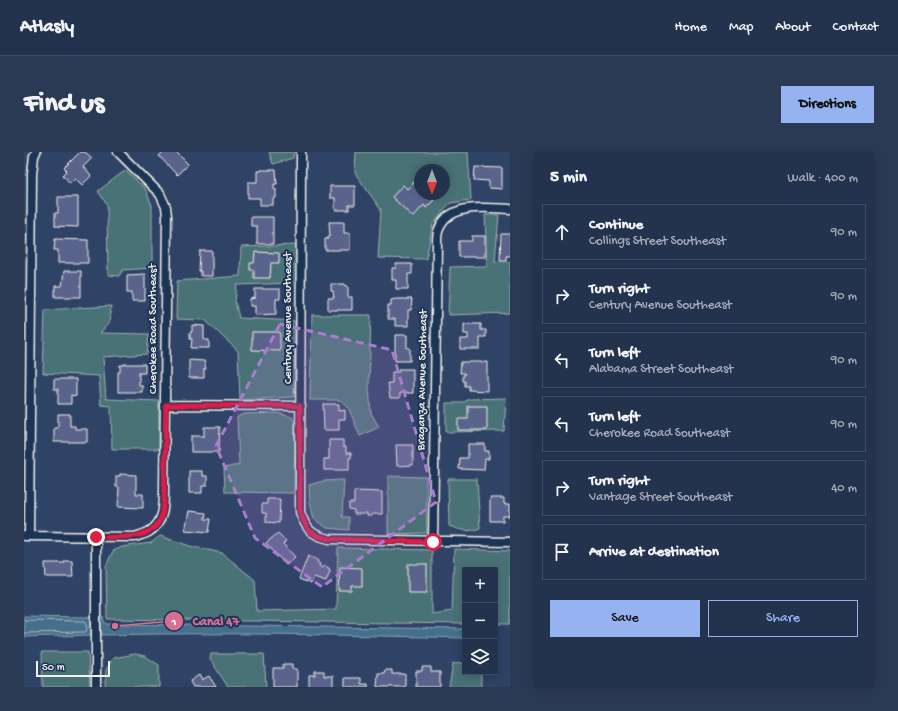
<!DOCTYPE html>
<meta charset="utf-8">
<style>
:root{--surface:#23324d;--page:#2b3a54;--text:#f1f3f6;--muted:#a3aab6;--line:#404d65;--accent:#95b2f1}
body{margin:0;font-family:"Gochi Hand",sans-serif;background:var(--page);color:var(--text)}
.controls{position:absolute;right:12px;bottom:12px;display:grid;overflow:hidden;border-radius:0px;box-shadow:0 2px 10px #0003}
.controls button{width:36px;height:36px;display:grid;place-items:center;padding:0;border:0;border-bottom:1px solid var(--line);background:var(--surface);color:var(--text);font:20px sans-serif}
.compass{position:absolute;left:390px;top:12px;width:36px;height:36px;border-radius:50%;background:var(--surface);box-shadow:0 2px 10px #0003;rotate:180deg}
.scale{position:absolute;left:12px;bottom:10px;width:74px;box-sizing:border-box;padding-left:4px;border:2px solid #f4f1e8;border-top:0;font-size:11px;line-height:14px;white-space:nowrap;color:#f4f1e8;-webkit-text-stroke:3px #1d3557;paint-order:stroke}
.stop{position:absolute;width:12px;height:12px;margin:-9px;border:3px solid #e11d48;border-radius:50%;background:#fff}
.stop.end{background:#e11d48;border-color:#fff;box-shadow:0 1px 4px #0008}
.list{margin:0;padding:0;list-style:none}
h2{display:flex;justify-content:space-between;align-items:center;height:52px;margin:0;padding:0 16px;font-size:17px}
h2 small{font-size:13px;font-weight:400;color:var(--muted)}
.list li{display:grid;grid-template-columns:26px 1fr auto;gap:12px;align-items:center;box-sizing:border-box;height:56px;margin:0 8px 8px;padding:0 8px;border:1px solid var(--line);border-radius:0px}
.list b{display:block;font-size:15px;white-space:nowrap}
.list p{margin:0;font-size:13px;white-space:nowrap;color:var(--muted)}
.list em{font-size:13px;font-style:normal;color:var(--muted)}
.actions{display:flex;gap:8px;padding:12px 16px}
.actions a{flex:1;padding:9px 0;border:1px solid var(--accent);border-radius:0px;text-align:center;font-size:14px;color:var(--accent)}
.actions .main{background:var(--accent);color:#111}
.icon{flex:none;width:22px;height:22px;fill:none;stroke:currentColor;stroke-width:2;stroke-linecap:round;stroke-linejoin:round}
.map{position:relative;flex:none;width:486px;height:535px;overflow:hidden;border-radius:0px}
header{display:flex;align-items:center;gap:24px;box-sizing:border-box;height:56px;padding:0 20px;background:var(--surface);border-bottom:1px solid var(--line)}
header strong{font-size:19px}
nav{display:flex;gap:22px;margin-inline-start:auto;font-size:14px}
.intro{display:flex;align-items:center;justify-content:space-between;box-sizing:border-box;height:96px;padding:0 24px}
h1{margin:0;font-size:28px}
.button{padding:10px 18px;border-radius:0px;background:var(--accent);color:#111;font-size:14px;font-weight:700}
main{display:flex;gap:24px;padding:0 24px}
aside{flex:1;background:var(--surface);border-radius:0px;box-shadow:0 2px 10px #0003}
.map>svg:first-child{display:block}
.green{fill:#4a7276;stroke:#9fb2af;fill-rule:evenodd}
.water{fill:#456f8d;stroke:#8ba3b1}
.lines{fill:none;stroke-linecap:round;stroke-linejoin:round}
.shore{stroke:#aebdc4;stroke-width:1}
.building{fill:#5a648b;stroke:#f4f1e8}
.street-casing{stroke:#f4f1e8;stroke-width:11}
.street{stroke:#1d3557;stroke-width:8}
.route{stroke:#e11d48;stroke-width:5}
.marked{fill:#ab7bcf;fill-opacity:0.2;stroke:#ab7bcf;stroke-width:3;stroke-dasharray:8 5;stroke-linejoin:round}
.labels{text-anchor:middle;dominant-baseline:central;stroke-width:4;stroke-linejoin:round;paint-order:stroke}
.street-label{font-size:12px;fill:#f4f1e8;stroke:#1d3557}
.leader{fill:none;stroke:#d66f93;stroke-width:1.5}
.callout-dot{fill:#d66f93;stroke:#1d3557;stroke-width:1.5}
.mark-label{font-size:12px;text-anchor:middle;font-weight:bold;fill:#fff}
.callout-label{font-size:13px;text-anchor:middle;font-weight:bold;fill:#d66f93;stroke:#1d3557;stroke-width:4;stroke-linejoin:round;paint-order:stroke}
</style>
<header>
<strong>Atlasly</strong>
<nav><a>Home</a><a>Map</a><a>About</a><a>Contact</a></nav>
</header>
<div class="intro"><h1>Find us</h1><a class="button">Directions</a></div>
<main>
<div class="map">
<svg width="486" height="535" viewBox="0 0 486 535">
<rect width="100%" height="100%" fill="#2f4367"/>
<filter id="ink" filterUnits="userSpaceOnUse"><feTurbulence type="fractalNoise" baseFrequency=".025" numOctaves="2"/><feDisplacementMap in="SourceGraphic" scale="8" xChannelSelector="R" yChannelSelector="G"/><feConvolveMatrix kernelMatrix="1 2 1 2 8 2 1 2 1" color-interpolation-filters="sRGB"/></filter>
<g filter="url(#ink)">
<path class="green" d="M 245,0 L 270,0 L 269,6 L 249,12 Z
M 332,0 L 444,0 L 447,48 L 426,51 L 409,72 L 402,107 L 354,106 L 357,58 L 331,21 ZM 396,18 L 420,18 L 420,42 L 396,42 Z
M 102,18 L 121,37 L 128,53 L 128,116 L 99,118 L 95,124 L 84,123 L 83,53 L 74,39 Z
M 461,63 L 475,63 L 471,109 L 486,110 L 486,161 L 424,163 L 426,115 L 463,114 Z
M 273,93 L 273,131 L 213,133 L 211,149 L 215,166 L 271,169 L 270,245 L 216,248 L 214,199 L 181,168 L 152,167 L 153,129 L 216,124 L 217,95 Z
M 87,154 L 85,171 L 76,181 L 125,182 L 123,202 L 79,205 L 82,247 L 135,249 L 135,297 L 88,297 L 87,254 L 77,253 L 75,224 L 19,221 L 21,158 Z
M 288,163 L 347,163 L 345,235 L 347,261 L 355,275 L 336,284 L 324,255 L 316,248 L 286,248 Z
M 482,246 L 480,279 L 422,280 L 422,251 L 438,251 L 446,247 Z
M 253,261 L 268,265 L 271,272 L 270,341 L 201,340 L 200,316 L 215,313 L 213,265 L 220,262 Z
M 364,324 L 402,325 L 403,381 L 364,382 Z
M 424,327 L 453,327 L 456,376 C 445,381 435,378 425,374 Z
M 320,328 L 318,365 L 325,365 L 325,378 L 303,376 L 290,367 L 286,350 L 285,333 L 299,329 Z
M 136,384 L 166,394 L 198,401 L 231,428 L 233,459 L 312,457 L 314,396 L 408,398 L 408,462 L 428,459 L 430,397 L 486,399 L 486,472 L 471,472 L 471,418 L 441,418 L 441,472 L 83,467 L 82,414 L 89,399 L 98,395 L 127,391 Z
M 18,500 L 64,500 L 66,535 L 19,535 Z
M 111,502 L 121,504 L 135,513 L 135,535 L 81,535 L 82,518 L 89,506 Z
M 187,502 L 240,502 L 242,535 L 204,535 L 186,507 Z
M 441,511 L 441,520 L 457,520 L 457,535 L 425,535 L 429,512 Z"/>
<path class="water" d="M 0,464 L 67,465 L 67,483 L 0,485 Z
M 77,465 L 79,465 L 80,470 L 83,472 L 441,477 L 441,486 C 320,483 198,480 77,483 Z"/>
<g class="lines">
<path class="shore" d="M 0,468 L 61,469 L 63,471 L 63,478 L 61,480 L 0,481"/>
</g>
<path class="building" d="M 56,0 L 61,0 L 68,6 L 59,15 L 67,24 L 58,33 L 51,26 L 46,31 L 39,23 L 43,19 L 40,16 Z
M 139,0 L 152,0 L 164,12 L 153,23 L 135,4 Z
M 451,15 L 478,16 L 478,37 L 465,36 L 465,29 L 450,28 Z
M 236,18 L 252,18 L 253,32 L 250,32 L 250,37 L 252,37 L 252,46 L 249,46 L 249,53 L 236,53 L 236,46 L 224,46 L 224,30 L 233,30 L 233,19 L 236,19 Z
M 390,30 L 396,35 L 396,42 L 403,42 L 410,48 L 402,56 L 400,53 L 389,65 L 368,45 L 379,33 L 383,37 Z
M 306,34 L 331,34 L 331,53 L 325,53 L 325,58 L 311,58 L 311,46 L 306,46 Z
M 34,45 L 54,45 L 54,75 L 31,74 L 31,61 L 34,61 Z
M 227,65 L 249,65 L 249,92 L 233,92 L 233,74 L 227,74 Z
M 305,70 L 320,70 L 320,81 L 326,81 L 326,98 L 301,98 L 301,87 L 304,87 L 304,84 L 306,84 Z
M 477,82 L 486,82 L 486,104 L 482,104 L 482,108 L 476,108 Z
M 448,84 L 461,84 L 461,105 L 435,105 L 435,89 L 448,89 Z
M 31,87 L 64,88 L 64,111 L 34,111 L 34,98 L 30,98 Z
M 176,99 L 188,99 L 188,124 L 177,124 L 177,119 L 175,119 Z
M 231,100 L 255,101 L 255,111 L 247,111 L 246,126 L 230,126 L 230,118 L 226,118 L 226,111 L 230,111 Z
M 372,112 L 388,112 L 388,122 L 384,122 L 384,137 L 372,137 L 372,128 L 368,128 L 368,116 L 372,116 Z
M 40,119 L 57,119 L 57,145 L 31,145 L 31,134 L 38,134 Z
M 121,122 L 121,149 L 108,149 L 108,140 L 103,140 L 103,123 Z
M 307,132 L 321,132 L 321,134 L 324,134 L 324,145 L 328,145 L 328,158 L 304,158 L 304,146 L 310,146 L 309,139 L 307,139 Z
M 231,137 L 256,137 L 256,147 L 252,147 L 252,162 L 231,163 L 231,154 L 226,154 L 226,147 L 231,146 Z
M 372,147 L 388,147 L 387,158 L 384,158 L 384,174 L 371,174 L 371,167 L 364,167 L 364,153 L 367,153 L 367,148 Z
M 440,172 L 457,172 L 457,178 L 462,178 L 462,185 L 456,185 L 456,197 L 436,197 L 436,187 L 444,187 L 444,182 L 440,182 Z
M 168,173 L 180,174 L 180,188 L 185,188 L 185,196 L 167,196 L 168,187 L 166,187 L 166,180 L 168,180 Z
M 228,180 L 256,180 L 256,199 L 228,198 Z
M 371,183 L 383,183 L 383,196 L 386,196 L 386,209 L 371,209 Z
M 165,208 L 180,209 L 182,217 L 180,217 L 180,226 L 165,226 Z
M 437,210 L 463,210 L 463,239 L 445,238 L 445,234 L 441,234 L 441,229 L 439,229 L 439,223 L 441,223 L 441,221 L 436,221 Z
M 100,212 L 121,212 L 121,221 L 115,221 L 115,233 L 118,233 L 118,240 L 94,240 L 94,220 L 96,220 L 96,213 L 100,213 Z
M 375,217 L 389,217 L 389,241 L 376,241 L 376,246 L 366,246 L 364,231 L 368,231 L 368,220 L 375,220 Z
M 30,227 L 52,227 L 52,244 L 47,243 L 47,252 L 34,252 L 34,237 L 30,237 Z
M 299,252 L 315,252 L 315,259 L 321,258 L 321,267 L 315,267 L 315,278 L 300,278 Z
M 444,254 L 463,254 L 463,278 L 434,278 L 434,267 L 444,267 Z
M 34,262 L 46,262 L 46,274 L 51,274 L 51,277 L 63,277 L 63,290 L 30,290 L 30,276 L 34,276 Z
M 180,275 L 196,275 L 195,300 L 167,300 L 167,284 L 180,284 Z
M 305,288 L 319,288 L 319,295 L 322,295 L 322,301 L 327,301 L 327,306 L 325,306 L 325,318 L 300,318 L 300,307 L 305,307 Z
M 444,292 L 461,292 L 461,299 L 465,299 L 465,307 L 461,307 L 460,318 L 435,317 L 436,306 L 444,306 Z
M 372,293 L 389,293 L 389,313 L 373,314 Z
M 165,319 L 178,319 L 178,324 L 183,324 L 183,334 L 178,334 L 178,341 L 165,341 Z
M 96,322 L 112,323 L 112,342 L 119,342 L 119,356 L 94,355 L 95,335 L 92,335 L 92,324 L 96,324 Z
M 330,339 L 358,340 L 358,362 L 348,362 L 348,364 L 343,364 L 343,361 L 341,361 L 340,362 L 330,362 L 330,358 L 325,357 L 325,351 L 330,351 Z
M 466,346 L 480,346 L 480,352 L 486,352 L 486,364 L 479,364 L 479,369 L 466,369 Z
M 243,347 L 256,347 L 255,371 L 242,370 L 242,361 L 238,361 L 238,352 L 243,352 Z
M 165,359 L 182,361 L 181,367 L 187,367 L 185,380 L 161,378 Z
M 254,381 L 262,389 L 259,392 L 271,405 L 262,413 L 242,391 Z
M 284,404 L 294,408 L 293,410 L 296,412 L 295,414 L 298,416 L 301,414 L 305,416 L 306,419 L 302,429 L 290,425 L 287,432 L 275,427 Z
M 41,409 L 48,409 L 49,425 L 22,425 L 21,411 L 41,411 Z
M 384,412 L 403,412 L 403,440 L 384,440 Z
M 316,415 L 338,416 L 338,434 L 328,434 L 328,439 L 315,439 Z
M 259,512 L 268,512 L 268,517 L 273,517 L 273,535 L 249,535 L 249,516 L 259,516 Z
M 398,515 L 407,515 L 407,520 L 416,520 L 416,535 L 392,535 L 392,519 L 398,519 Z
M 361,518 L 368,518 L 368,522 L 381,522 L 381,535 L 353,535 L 354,521 L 360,521 Z
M 291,519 L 300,519 L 300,524 L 309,524 L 309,535 L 285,535 L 285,523 L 291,523 Z
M 175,523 L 178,528 L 185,524 L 192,535 L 169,535 L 166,529 Z
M 321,526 L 337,526 L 337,532 L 344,532 L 344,535 L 321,535 Z"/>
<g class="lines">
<defs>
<path id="street" d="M 277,0 L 276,360 C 282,377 287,383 305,387 L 486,390
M 142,253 L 277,254
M 0,384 L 111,385 C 116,383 122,382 126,379 C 140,370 140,354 140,338 L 143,64 L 142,55 L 136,42 L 94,0
M 5,384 L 8,22 L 10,4 L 12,0
M 409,389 L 413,90 C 413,86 413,81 415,77 C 426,50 463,56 486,57
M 72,535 L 72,385"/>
</defs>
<use href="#street" class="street-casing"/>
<use href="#street" class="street"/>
</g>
</g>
<g class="lines" filter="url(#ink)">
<path class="route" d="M 72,385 C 94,385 130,390 138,363 C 139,359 139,355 140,351 L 142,253 L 276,254 L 276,360 L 284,378 L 294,384 L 305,387 L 409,390"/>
</g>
<path class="marked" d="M 256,172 L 368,198 L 412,350 L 298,435 L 231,386 L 192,294 Z"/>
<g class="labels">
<g class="street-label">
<text transform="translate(265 166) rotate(-90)">Century Avenue Southeast</text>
<text transform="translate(130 177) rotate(-90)">Cherokee Road Southeast</text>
<text transform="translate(399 228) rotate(-89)">Braganza Avenue Southeast</text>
</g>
</g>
<path class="leader" d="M91 474L150 469"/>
<g class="callout-dot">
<circle cx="91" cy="474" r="4"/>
<circle cx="150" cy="469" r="10"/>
</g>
<g class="mark-label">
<text x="150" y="473">1</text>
</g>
<g class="callout-label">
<text x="192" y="473">Canal 47</text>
</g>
</svg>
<div class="controls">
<button>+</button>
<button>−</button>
<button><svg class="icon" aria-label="layers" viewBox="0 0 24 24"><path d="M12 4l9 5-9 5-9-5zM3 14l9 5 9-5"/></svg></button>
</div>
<svg class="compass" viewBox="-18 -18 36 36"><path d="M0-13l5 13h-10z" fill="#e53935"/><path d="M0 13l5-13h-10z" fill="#a3aab6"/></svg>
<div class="scale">50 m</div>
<div class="stop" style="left:409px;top:390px"></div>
<div class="stop end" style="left:72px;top:385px"></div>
</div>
<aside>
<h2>5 min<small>Walk · 400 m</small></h2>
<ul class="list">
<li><svg class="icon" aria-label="ahead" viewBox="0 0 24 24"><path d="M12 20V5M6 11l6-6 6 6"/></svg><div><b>Continue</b><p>Collings Street Southeast</p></div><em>90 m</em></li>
<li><svg class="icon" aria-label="right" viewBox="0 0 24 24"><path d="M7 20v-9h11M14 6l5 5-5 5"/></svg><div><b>Turn right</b><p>Century Avenue Southeast</p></div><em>90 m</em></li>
<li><svg class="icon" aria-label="left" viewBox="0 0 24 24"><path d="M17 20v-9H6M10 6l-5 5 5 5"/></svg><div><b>Turn left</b><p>Alabama Street Southeast</p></div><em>90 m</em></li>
<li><svg class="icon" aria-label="left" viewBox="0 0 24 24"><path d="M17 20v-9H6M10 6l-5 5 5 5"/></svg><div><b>Turn left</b><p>Cherokee Road Southeast</p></div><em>90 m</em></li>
<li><svg class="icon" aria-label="right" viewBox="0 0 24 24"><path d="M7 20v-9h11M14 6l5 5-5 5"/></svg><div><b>Turn right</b><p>Vantage Street Southeast</p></div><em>40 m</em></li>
<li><svg class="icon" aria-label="arrive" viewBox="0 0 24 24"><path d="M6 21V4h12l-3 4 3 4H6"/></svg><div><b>Arrive at destination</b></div></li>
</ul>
<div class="actions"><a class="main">Save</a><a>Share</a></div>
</aside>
</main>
